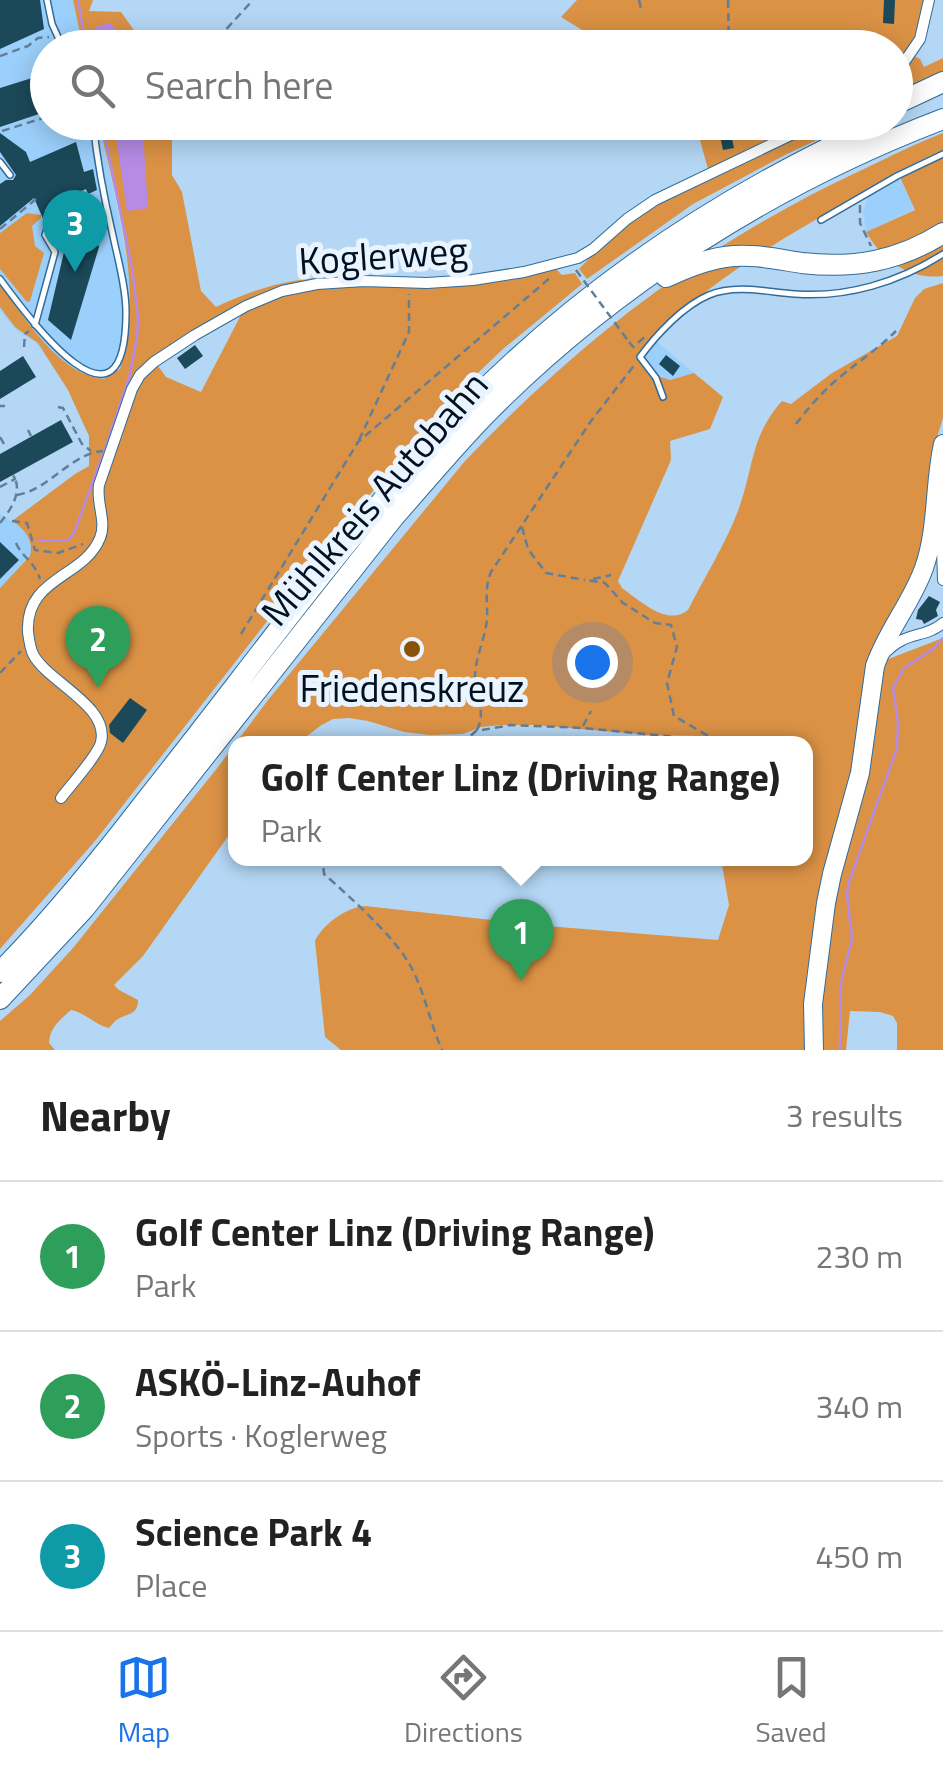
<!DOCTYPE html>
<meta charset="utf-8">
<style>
:root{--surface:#fff;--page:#f2f2f2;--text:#222;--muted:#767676;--line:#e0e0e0;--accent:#1a73e8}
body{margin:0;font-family:"Titillium Web",sans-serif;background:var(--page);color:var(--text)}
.you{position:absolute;left:592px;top:662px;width:35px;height:35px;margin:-25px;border:8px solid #fff;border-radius:50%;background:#1a73e8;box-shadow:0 0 0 15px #1a73e833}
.badge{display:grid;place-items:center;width:65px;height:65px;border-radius:50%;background:var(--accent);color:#fff;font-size:32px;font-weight:700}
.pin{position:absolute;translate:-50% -82px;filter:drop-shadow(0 2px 5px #0008)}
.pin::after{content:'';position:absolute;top:52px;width:35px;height:30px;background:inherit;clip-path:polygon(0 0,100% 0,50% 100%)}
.popup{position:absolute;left:228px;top:736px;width:585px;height:130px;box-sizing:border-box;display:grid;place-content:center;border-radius:20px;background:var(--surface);filter:drop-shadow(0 2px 8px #0005);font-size:32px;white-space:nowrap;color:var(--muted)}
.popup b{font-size:38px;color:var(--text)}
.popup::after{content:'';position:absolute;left:50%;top:100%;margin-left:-20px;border:20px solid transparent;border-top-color:var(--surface)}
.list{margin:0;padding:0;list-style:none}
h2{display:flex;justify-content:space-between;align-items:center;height:130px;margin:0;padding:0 40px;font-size:42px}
h2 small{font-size:32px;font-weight:400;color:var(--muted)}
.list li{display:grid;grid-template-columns:65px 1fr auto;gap:30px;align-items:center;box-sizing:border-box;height:150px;padding:0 40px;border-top:2px solid var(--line)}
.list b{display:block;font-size:38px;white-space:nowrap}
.list p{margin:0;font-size:32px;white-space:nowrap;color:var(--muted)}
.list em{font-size:32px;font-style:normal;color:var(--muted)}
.icon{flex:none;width:55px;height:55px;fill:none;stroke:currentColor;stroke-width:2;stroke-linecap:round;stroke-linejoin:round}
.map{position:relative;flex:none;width:943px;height:1050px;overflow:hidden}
.search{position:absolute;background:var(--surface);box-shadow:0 5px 25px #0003;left:30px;right:30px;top:30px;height:110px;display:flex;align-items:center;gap:25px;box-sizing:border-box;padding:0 35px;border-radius:55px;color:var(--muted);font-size:38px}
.sheet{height:580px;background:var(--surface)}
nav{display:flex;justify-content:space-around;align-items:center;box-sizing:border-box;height:140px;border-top:2px solid var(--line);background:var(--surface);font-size:28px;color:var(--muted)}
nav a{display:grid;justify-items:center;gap:5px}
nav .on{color:var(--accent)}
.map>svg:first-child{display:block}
.built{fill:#9cd0fc}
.green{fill:#db9245}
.water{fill:#b68be6}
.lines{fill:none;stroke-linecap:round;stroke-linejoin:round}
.stream{stroke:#b68be6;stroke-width:2.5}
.building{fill:#1b4959}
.service-casing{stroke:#316b98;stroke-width:8}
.minor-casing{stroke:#316b98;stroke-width:12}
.primary-casing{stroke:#316b98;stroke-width:20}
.motorway-casing{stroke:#316b98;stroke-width:22}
.path{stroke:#637e97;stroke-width:2.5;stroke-dasharray:8 5;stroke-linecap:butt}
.service{stroke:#fff;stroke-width:5}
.minor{stroke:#fff;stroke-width:10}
.primary{stroke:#fff;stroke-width:18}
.motorway{stroke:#fff;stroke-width:20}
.path-bridge{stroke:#637e97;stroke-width:2.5;stroke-dasharray:8 5;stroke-linecap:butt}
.poi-dot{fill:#8a5207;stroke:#e9f4ff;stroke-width:4}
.labels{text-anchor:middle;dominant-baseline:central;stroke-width:10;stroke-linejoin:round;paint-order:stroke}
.street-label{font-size:38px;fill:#001123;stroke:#e9f4ff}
.poi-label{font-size:38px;fill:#001123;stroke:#e9f4ff}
</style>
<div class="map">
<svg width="943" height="1050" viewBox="0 0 943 1050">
<rect width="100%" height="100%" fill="#b4d7f5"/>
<path class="built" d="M 0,0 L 73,0 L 83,47 L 48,48 L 48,122 L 99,123 L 120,220 L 129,273 L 130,324 L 120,369 L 89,436 L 68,390 L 43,352 L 35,342 L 15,329 L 0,310 Z
M 900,177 L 915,209 L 866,232 L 863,212 L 868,196 Z
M 656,341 L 694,373 L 670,380 L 658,376 L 644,357 Z
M 0,514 L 20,526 L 28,535 L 32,551 L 30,556 L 0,588 Z"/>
<path class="green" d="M 73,0 L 93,0 L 89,11 L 121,12 L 146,47 L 83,47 Z
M 577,0 L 927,0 L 918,37 L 896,69 L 896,48 L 610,47 L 561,17 Z
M 914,56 L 920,59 L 924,67 L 943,58 L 943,84 L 896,103 L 896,79 Z
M 99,122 L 172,123 L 172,175 L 182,192 L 201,291 L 216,307 C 274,280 310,274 375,279 L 328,280 L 291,286 L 259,296 L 156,357 L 140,369 L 129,390 L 96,487 C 94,504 102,528 95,541 C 77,579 23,576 26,630 C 26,645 29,655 40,666 L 42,662 C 33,651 30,640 30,626 C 32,580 87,575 104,538 C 112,521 99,503 103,485 C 117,445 125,392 156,363 L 166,377 L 201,392 L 244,309 L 274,296 L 314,287 L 335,285 L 452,285 L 555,268 L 562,275 L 575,273 L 582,284 L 503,349 L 460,390 L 417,438 L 316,559 L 95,841 L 0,949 L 0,588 L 30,556 C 34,541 25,529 12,521 L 75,474 L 89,466 L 89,436 L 68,390 L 38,343 L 15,327 L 0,307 L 0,283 C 24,317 59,375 104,379 L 120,369 C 145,288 116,203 99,122 Z
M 695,122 L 809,123 L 708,169 Z
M 823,123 L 853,123 L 785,155 L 693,204 L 587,279 L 579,269 L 605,242 L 656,202 Z
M 943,133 L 943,150 C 902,168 865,190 827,213 C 763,250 682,300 636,358 L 653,380 L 658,376 L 670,380 L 694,373 L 723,397 L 710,429 L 670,441 L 671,460 L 618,581 L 622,588 C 640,601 668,627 688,610 C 704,578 725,545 738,511 C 754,468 750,437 782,401 L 791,404 L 832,373 L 897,336 L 915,298 L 924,289 L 943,283 L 943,418 L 933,450 L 922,549 L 909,585 L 878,637 L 866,673 L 855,757 L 822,882 L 804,1005 L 805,1050 L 341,1050 L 325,1037 L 315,941 C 323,924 347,907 365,906 L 547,926 L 718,940 L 729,905 L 721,859 L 806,858 L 806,744 L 722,743 L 703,736 L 649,735 L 536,725 L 501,725 L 481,727 L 463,734 L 430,735 L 404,732 L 368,721 L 349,718 L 333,719 L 320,726 L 298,743 L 236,744 L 236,825 L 143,956 L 114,985 L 119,990 L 138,1000 C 138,1015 128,1013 118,1019 C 114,1021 112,1025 109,1028 C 95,1025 86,1013 71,1010 C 60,1020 50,1027 49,1043 L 55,1050 L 0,1050 L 0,1021 L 30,995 L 73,948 L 218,767 L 268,700 L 465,461 C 582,338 711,239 866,168 C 891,156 917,143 943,133 Z
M 943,157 L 943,276 C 909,280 883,261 866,232 L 915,210 L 900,177 Z
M 27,213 L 41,215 L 41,218 L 32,226 L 35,246 L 44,253 L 30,301 L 27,302 L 0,269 L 0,233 Z
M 943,638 L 943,1050 L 897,1050 L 897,1023 L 893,1016 L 880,1012 L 850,1011 L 846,1050 L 820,1050 L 822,962 L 876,689 L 886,660 Z"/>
<path class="water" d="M 110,23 L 131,47 L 99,47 L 95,27 Z
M 114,123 L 145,123 L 143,134 L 148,208 L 127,211 Z"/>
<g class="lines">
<path class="stream" d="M 78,0 L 86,48
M 102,122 L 132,268 L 138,318 L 137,338 L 129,378 L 105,449
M 39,541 L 68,540 L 74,533 L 103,454
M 840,1050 L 841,982 L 852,939 L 847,894 L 849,882 L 897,748 L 898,722 L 893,688 L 904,668 L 933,649 L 943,638"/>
</g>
<path class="building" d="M 0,0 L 40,0 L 44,29 L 0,49 Z
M 884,0 L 895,0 L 894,24 L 883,23 Z
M 48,73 L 48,111 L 0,127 L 0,88 Z
M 729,124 L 734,148 L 723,150 L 718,126 Z
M 0,133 L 26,152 L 30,162 L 76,142 L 84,172 L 93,169 L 97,190 L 88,194 L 86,189 L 49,205 L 61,226 L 91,209 L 99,247 L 71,340 L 48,320 L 64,252 L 52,233 L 53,223 L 49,220 L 44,221 L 34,198 L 0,226 L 0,184 L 6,180 L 13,180 L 16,175 L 0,152 Z
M 195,345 L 203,356 L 185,369 L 177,358 Z
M 666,355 L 680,366 L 673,376 L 659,364 Z
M 23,356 L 36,377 L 0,399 L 0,371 Z
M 61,420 L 73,442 L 0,482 L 0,454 Z
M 0,542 L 19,560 L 0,579 Z
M 929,596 L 940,602 L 936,610 L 938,616 L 924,624 L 922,620 L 916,619 L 918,610 Z
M 130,698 L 147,710 L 123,743 L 110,733 L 109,725 Z"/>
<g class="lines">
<defs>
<path id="service" d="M 47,0 L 52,24 L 63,48
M 0,162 L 10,175
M 821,220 L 897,176 L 943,154
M 0,279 C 31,321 126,450 126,312 C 126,287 118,260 113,236 C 104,198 97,161 93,122
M 35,325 L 55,252 L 45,235 L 48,226
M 663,397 L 656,378 L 640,357 C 657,334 683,306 709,295 C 736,284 767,292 795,294 C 847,298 899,282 943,254"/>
<path id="minor" d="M 896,74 L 920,39 L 929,0
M 941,516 L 943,580
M 885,653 C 907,630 924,639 943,623
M 61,798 C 70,786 98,755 101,742 C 110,706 46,681 33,654 C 30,648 29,639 28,632 C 25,577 84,578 100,538 C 107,522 96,503 99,485 L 132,389 L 140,375 L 154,362 L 195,335 L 246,306 L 282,291 L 317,284 L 364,281 L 427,283 L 473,280 L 524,272 L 578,258 L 593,249 L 627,219 L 655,200 L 818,122"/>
<path id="primary" d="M 814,1050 L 813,1004 L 826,903 L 832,874 L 860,773 L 875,666 C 887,631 912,602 924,568 C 938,528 934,484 943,444"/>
<path id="motorway" d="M 896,104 L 943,82
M 666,277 C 685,268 704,260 725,257 C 751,253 776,259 802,263 C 854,269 899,261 943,233
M 0,972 C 53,918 101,859 147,799 C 238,685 324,565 421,456 C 552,308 704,203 883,122
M 0,999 L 84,909 L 394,517 C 424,483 453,448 485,415 C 613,285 773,184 943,119"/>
</defs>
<use href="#service" class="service-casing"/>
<use href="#minor" class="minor-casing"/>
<use href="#primary" class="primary-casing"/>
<use href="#motorway" class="motorway-casing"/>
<path class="path" d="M 639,0 L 642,13
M 728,0 L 729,48
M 209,48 L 253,0
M 0,56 L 28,46 L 38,38 L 49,37
M 2,131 L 43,118
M 860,205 L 860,223 L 871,246
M 53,221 L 97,195
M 0,229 L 36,199
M 629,342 L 633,347 L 646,336
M 24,347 L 25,334 L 29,331
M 0,406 L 5,406
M 58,407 L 63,408 L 82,444 L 91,451
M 796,424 C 809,407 823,391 840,377 C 859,361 879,348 896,331
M 28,430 L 31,436
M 0,437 L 4,444
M 359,440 L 409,332 L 409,294
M 0,487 L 15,479 L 13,475
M 17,495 C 49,490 70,454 103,451
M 12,521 L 27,523 L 35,550 L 58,553 L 83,544
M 0,523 C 9,512 22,494 15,479
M 522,527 L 528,549 L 546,573 L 585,580
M 16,543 C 23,559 33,559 40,579
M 593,579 L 611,575
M 241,634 L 358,442 L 551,277
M 0,673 L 21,651
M 583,726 L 591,711
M 477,730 C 487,710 474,695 475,675 C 476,656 485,638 487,620 C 488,602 484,589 491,572 L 591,421 L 636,363
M 461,744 L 476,731 L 511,725 L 583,728 L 717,741 L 674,716 L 667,683 L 677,647 L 671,625 L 655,623 L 623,603 L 605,583 L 587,580
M 329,858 L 323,863 L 324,874 C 350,897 396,938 411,967 C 425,993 430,1023 442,1050"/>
<use href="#service" class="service"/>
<use href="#minor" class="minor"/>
<use href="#primary" class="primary"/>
<use href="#motorway" class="motorway"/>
<path class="path-bridge" d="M 576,270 L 629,342"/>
</g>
<circle class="poi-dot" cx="412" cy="649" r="10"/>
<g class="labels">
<g class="street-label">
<text transform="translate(383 255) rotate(-4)">Koglerweg</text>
<text transform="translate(374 498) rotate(-49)">Mühlkreis Autobahn</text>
</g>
<g class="poi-label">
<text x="412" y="688">Friedenskreuz</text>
</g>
</g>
</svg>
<div class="you"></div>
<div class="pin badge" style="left:521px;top:981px;background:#2e9e5b">1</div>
<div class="popup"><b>Golf Center Linz (Driving Range)</b>Park</div>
<div class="pin badge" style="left:98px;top:688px;background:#2e9e5b">2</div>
<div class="pin badge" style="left:75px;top:272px;background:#0f9aa8">3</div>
<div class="search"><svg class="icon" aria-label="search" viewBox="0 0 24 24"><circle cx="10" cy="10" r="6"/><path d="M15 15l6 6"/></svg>Search here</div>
</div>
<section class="sheet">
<h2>Nearby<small>3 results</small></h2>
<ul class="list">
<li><span class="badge" style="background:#2e9e5b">1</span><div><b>Golf Center Linz (Driving Range)</b><p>Park</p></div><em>230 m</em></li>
<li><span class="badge" style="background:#2e9e5b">2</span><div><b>ASKÖ-Linz-Auhof</b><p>Sports · Koglerweg</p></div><em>340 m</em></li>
<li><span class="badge" style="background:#0f9aa8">3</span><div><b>Science Park 4</b><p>Place</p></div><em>450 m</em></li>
</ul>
</section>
<nav>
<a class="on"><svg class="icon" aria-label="map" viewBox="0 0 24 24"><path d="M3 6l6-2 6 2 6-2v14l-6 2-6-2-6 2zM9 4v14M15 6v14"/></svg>Map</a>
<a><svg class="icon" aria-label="directions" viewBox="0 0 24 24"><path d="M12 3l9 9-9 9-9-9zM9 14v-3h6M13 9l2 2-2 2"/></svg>Directions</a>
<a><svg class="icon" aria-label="saved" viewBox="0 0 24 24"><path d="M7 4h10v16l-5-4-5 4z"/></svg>Saved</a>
</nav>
